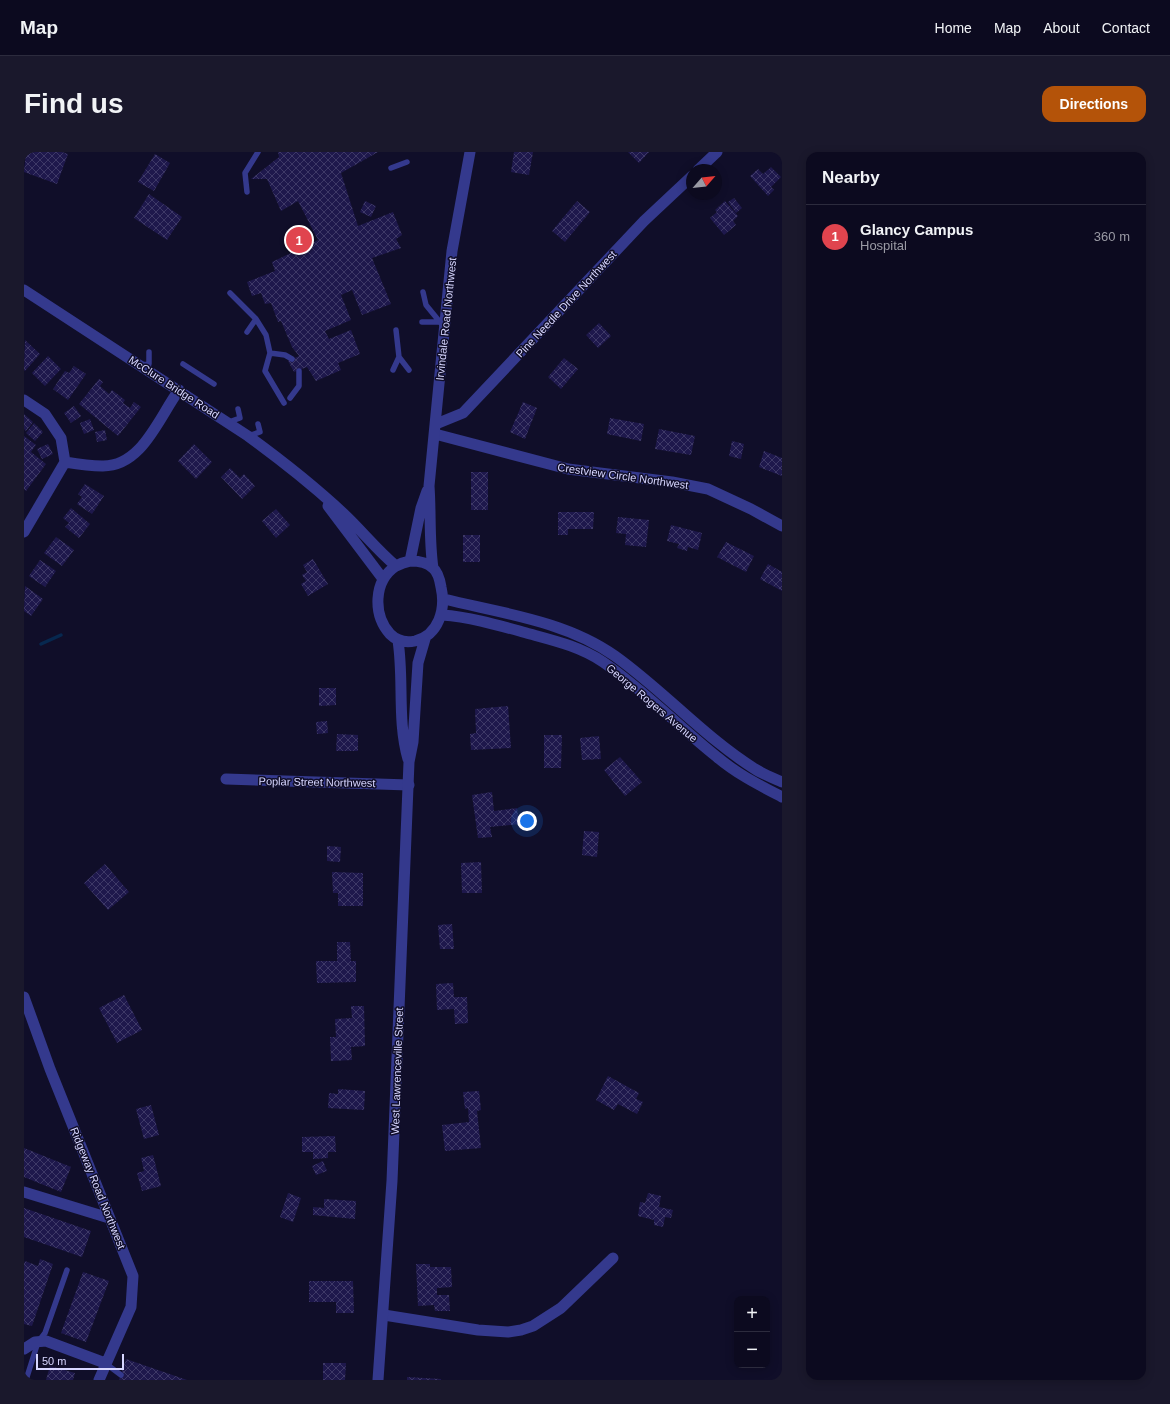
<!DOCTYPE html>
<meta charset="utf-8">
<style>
:root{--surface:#0c0a1f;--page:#1a182c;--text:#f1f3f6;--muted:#9a9aa4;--line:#2c2b3d;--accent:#b45309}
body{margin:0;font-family:Helvetica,sans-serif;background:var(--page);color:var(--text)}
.controls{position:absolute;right:12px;bottom:12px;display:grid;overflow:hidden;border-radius:8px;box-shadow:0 2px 10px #0003}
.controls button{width:36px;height:36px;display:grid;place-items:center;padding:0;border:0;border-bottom:1px solid var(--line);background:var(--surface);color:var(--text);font:20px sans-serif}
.compass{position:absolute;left:662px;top:12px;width:36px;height:36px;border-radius:50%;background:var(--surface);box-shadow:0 2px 10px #0003;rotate:62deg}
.scale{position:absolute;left:12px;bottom:10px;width:88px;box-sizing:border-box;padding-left:4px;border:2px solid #d7d6ff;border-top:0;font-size:11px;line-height:14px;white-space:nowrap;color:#d7d6ff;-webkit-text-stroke:3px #100e29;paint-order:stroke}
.you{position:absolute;left:503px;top:669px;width:14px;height:14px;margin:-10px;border:3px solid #fff;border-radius:50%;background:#1a73e8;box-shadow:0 0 0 6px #1a73e833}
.badge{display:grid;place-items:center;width:26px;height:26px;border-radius:50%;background:var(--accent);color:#fff;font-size:13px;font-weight:700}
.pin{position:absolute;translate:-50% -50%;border:2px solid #fff;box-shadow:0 1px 4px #0006}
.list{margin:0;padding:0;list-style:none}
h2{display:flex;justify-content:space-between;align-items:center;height:52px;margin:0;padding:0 16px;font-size:17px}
h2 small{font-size:13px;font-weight:400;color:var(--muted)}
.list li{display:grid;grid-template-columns:26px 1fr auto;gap:12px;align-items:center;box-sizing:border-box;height:64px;padding:0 16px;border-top:1px solid var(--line)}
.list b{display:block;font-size:15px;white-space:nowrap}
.list p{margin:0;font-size:13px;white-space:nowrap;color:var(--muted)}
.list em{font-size:13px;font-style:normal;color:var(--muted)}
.map{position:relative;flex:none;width:758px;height:1228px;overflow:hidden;border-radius:12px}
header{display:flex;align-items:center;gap:24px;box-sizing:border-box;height:56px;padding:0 20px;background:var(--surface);border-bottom:1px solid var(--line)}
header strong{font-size:19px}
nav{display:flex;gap:22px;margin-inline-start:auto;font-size:14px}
.intro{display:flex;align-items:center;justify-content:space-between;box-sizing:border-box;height:96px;padding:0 24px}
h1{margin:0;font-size:28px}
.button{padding:10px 18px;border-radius:12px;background:var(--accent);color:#fff;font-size:14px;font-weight:700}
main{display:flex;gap:24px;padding:0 24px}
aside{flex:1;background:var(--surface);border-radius:12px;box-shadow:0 2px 10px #0003}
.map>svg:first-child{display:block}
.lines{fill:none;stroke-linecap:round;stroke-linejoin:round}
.stream{stroke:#07284f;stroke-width:3.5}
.building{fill:url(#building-cross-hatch)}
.service{stroke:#34398d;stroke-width:5.5}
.minor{stroke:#34398d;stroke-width:11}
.tertiary{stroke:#34398d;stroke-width:11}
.labels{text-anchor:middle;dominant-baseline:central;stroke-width:3;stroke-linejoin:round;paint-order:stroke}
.street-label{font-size:11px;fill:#d7d6ff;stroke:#100e29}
</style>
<header>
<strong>Map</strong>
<nav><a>Home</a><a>Map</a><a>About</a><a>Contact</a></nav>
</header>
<div class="intro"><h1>Find us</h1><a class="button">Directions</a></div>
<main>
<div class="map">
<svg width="758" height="1228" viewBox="0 0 758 1228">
<defs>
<pattern id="building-cross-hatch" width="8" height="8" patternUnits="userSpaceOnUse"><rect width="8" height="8" fill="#1e184c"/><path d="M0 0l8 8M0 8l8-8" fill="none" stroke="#3e3967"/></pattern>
</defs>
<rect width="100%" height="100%" fill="#100e29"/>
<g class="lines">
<path class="stream" d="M 17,492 L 37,483"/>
</g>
<path class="building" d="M 2,0 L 38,0 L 44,2 L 33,32 L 0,20 Z
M 254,0 L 354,0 L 317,21 L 334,74 L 369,60 L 378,83 L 372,87 L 377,96 L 348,106 L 367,152 L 338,163 L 328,138 L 317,143 L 327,168 L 301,179 L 305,187 L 327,178 L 336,202 L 314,211 L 317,218 L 292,229 L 283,215 L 270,220 L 264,209 L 275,204 L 268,195 L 257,169 L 254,170 L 247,151 L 241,152 L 237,141 L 228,144 L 223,130 L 251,119 L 248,110 L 294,88 L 274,49 L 257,59 L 243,27 L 227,27 L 255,5 Z
M 490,0 L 509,0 L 505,23 L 487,20 Z
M 604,0 L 625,0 L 615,11 Z
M 131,2 L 146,11 L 130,39 L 114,30 Z
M 747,15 L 757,25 L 747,35 L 750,38 L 744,44 L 726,24 L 734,17 L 739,22 Z
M 125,42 L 158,65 L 143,88 L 110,66 Z
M 710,46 L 718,56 L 712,61 L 704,50 Z
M 341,49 L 352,54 L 347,65 L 336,60 Z
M 553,49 L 566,60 L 541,90 L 528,79 Z
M 701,49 L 714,64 L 709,69 L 712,73 L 700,83 L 686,66 L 693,60 L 691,58 Z
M 575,171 L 587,184 L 574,196 L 562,183 Z
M 1,188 L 16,202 L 1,219 L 0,218 Z
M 24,204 L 37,217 L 21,234 L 8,221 Z
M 540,206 L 554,217 L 537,237 L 524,225 Z
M 50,214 L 62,222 L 44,248 L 29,237 L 41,219 L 45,221 Z
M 75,227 L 79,230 L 76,234 L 85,242 L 88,238 L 101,248 L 99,251 L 106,256 L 110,250 L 117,255 L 94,284 L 55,252 Z
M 499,250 L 513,256 L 501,287 L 486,280 Z
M 50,254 L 57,264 L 47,271 L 40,261 Z
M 0,262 L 9,270 L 2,279 L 0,277 Z
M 586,266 L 620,272 L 617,289 L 583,282 Z
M 66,267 L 70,278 L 60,282 L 56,271 Z
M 10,271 L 19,280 L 11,289 L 2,281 Z
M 635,277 L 671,284 L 667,303 L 631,297 Z
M 81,278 L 83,288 L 73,290 L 71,280 Z
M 0,284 L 12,293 L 7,300 L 22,312 L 2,339 L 0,337 Z
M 708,289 L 720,292 L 717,307 L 705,304 Z
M 24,292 L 29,302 L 18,307 L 13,297 Z
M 170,292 L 188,310 L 172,327 L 154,309 Z
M 740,299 L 758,306 L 758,324 L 735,315 Z
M 206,316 L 216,326 L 220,322 L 231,334 L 218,347 L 197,325 Z
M 447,320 L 464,320 L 464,358 L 447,358 Z
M 61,332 L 80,344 L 68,362 L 53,352 L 58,345 L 54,342 Z
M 47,356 L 66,372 L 55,386 L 41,375 L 45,371 L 39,366 Z
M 252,357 L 266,373 L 252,386 L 238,369 Z
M 534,360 L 570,360 L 569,377 L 544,377 L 544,383 L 534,383 Z
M 594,365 L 625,368 L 622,395 L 601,393 L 602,382 L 592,381 Z
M 647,373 L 678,381 L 674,398 L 664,395 L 663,399 L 653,396 L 655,392 L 643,389 Z
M 439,383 L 456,383 L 456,410 L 439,410 Z
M 32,385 L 50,398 L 38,414 L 20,401 Z
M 702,390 L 730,404 L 722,420 L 693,405 Z
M 289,407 L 304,432 L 284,444 L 277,432 L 282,429 L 278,423 L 283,420 L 279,413 Z
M 16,408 L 32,419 L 21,435 L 5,424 Z
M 744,412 L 758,420 L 758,439 L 736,427 Z
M 1,434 L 19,447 L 7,464 L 0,459 Z
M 295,536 L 312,536 L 312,553 L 295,554 Z
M 484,554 L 487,596 L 447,598 L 446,582 L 452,581 L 451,557 Z
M 303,569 L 304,581 L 293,582 L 292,570 Z
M 313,582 L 334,583 L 334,599 L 312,599 Z
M 520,583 L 538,583 L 537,616 L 520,616 Z
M 575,584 L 577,607 L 558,608 L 556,586 Z
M 596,605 L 618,630 L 601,644 L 580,618 Z
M 468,640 L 470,659 L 493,656 L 495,672 L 466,675 L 468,685 L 454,686 L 448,643 Z
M 560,679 L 575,680 L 573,705 L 558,703 Z
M 303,694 L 317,695 L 316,710 L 303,709 Z
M 457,710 L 458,741 L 438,741 L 437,711 Z
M 81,712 L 105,740 L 84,758 L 60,731 Z
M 308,720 L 339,721 L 339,754 L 314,754 L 314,741 L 309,741 Z
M 428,772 L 430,797 L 416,797 L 414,773 Z
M 313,790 L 326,790 L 327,809 L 332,809 L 332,830 L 293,831 L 292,809 L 313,809 Z
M 429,831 L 430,845 L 443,845 L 444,871 L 431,872 L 430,857 L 413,858 L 412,832 Z
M 100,843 L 118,878 L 93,891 L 75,856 Z
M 327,854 L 340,854 L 341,894 L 327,895 L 328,908 L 307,909 L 306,885 L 312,885 L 311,867 L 328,866 Z
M 584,924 L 615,941 L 612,947 L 619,950 L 613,962 L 594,952 L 590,958 L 572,948 Z
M 314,937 L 341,939 L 340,958 L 304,956 L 305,941 L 314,942 Z
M 455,939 L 457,958 L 453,959 L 457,996 L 421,999 L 418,973 L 445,970 L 444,956 L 441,957 L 439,940 Z
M 127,953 L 135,983 L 120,987 L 112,957 Z
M 311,984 L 312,1000 L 304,1000 L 304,1006 L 289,1007 L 289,1000 L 278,1000 L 278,985 Z
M 0,996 L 47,1015 L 37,1040 L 0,1025 Z
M 129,1003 L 137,1034 L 118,1039 L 113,1021 L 120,1019 L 117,1006 Z
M 299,1009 L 303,1019 L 292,1023 L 288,1014 Z
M 264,1041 L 277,1046 L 269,1070 L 256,1065 Z
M 624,1041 L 637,1044 L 635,1055 L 649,1058 L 647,1066 L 641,1065 L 639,1075 L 630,1073 L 630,1068 L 614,1064 L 616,1050 L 621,1051 Z
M 300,1047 L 332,1049 L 331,1067 L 289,1063 L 289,1055 L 300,1056 Z
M 0,1056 L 67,1079 L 58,1105 L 0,1085 Z
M 16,1107 L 29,1112 L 8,1174 L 0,1172 L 0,1112 L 1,1109 L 14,1114 Z
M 392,1112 L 406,1112 L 406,1115 L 427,1115 L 428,1135 L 413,1136 L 413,1143 L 425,1143 L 426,1159 L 411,1159 L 410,1153 L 394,1154 Z
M 59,1120 L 85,1129 L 62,1190 L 37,1181 Z
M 285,1129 L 329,1129 L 330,1161 L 312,1161 L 312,1150 L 285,1150 Z
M 102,1207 L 163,1228 L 95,1228 Z
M 299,1211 L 322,1211 L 321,1228 L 299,1228 Z
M 26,1214 L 51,1221 L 49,1228 L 22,1228 Z
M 383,1225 L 417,1227 L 417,1228 L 383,1228 Z"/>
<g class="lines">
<path class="service" d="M 367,16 L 383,10
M 223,40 L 221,21 L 234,0
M 399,140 L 402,153 L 420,175
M 206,141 L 232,167 L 223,180
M 232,167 L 242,183 L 246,201 L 261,203 L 268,207
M 398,170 L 415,170
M 372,178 L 375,205 L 385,218
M 246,201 L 241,219 L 260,251
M 159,212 L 190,232
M 117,213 L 125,212 L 125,200
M 369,218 L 375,205
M 266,246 L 275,234 L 275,219
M 205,270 L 216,266 L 214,257
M 224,284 L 236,280 L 234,272
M 81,1211 L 97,1223
M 2,1228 L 14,1190 L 21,1181 L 43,1118"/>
<path class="minor" d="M 674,18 L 693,0
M 0,248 L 21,262 L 37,286 L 41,310 L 0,380
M 412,272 L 439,261 L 620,69 L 668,24
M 411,282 L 544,317 L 648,330 L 684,337 L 727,357 L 758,374
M 41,310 C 53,312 66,314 78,314 C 118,315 135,265 155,238
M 202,627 L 385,633
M 0,845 L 26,917 L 109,1124 L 107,1155 L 75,1228
M 0,1040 L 85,1066
M 360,1163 L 454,1178 L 484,1180 L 497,1178 L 509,1174 L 537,1156 L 589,1106
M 0,1197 L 11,1190 L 22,1189 L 81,1211"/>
<path class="tertiary" d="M 0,138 L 224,284 C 257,308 290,334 320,362 C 338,379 353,398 372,414
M 304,354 L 359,427
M 386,409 C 394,409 403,410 409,416 C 414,420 416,429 417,435 C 422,457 415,483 391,489 C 382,491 373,489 366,482 C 349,463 349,429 372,414 C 376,412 381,410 386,409 Z
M 386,409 L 397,356 L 403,339
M 409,416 C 405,389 407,362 405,334 L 428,99 L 446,0
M 420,447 C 477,461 542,469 591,504 C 640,539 680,585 731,617 C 739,622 749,626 758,630
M 418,463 C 448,465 477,474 506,482 C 532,489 557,495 579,510 C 620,538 655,575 693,605 C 713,622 735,633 758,645
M 374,489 C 380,527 373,569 384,607
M 354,1228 L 368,1029 L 385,610 L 389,590 L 394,511 L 401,487"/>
</g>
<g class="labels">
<g class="street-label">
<text transform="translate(542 152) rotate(-47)">Pine Needle Drive Northwest</text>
<text transform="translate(422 167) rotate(-84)">Irvindale Road Northwest</text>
<text transform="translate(150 235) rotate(33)">McClure Bridge Road</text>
<text transform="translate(599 324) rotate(8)">Crestview Circle Northwest</text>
<text transform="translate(628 551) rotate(40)">George Rogers Avenue</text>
<text transform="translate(293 630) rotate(1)">Poplar Street Northwest</text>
<text transform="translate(373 919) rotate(-88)">West Lawrenceville Street</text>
<text transform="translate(74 1036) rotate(68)">Ridgeway Road Northwest</text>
</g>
</g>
</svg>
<div class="controls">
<button>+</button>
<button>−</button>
</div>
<svg class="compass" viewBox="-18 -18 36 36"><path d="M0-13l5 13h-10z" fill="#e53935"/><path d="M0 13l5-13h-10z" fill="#9a9aa4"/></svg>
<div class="scale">50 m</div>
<div class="you"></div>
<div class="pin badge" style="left:275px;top:88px;background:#e0444e">1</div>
</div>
<aside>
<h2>Nearby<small></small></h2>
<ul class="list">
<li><span class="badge" style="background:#e0444e">1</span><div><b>Glancy Campus</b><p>Hospital</p></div><em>360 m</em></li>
</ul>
</aside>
</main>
